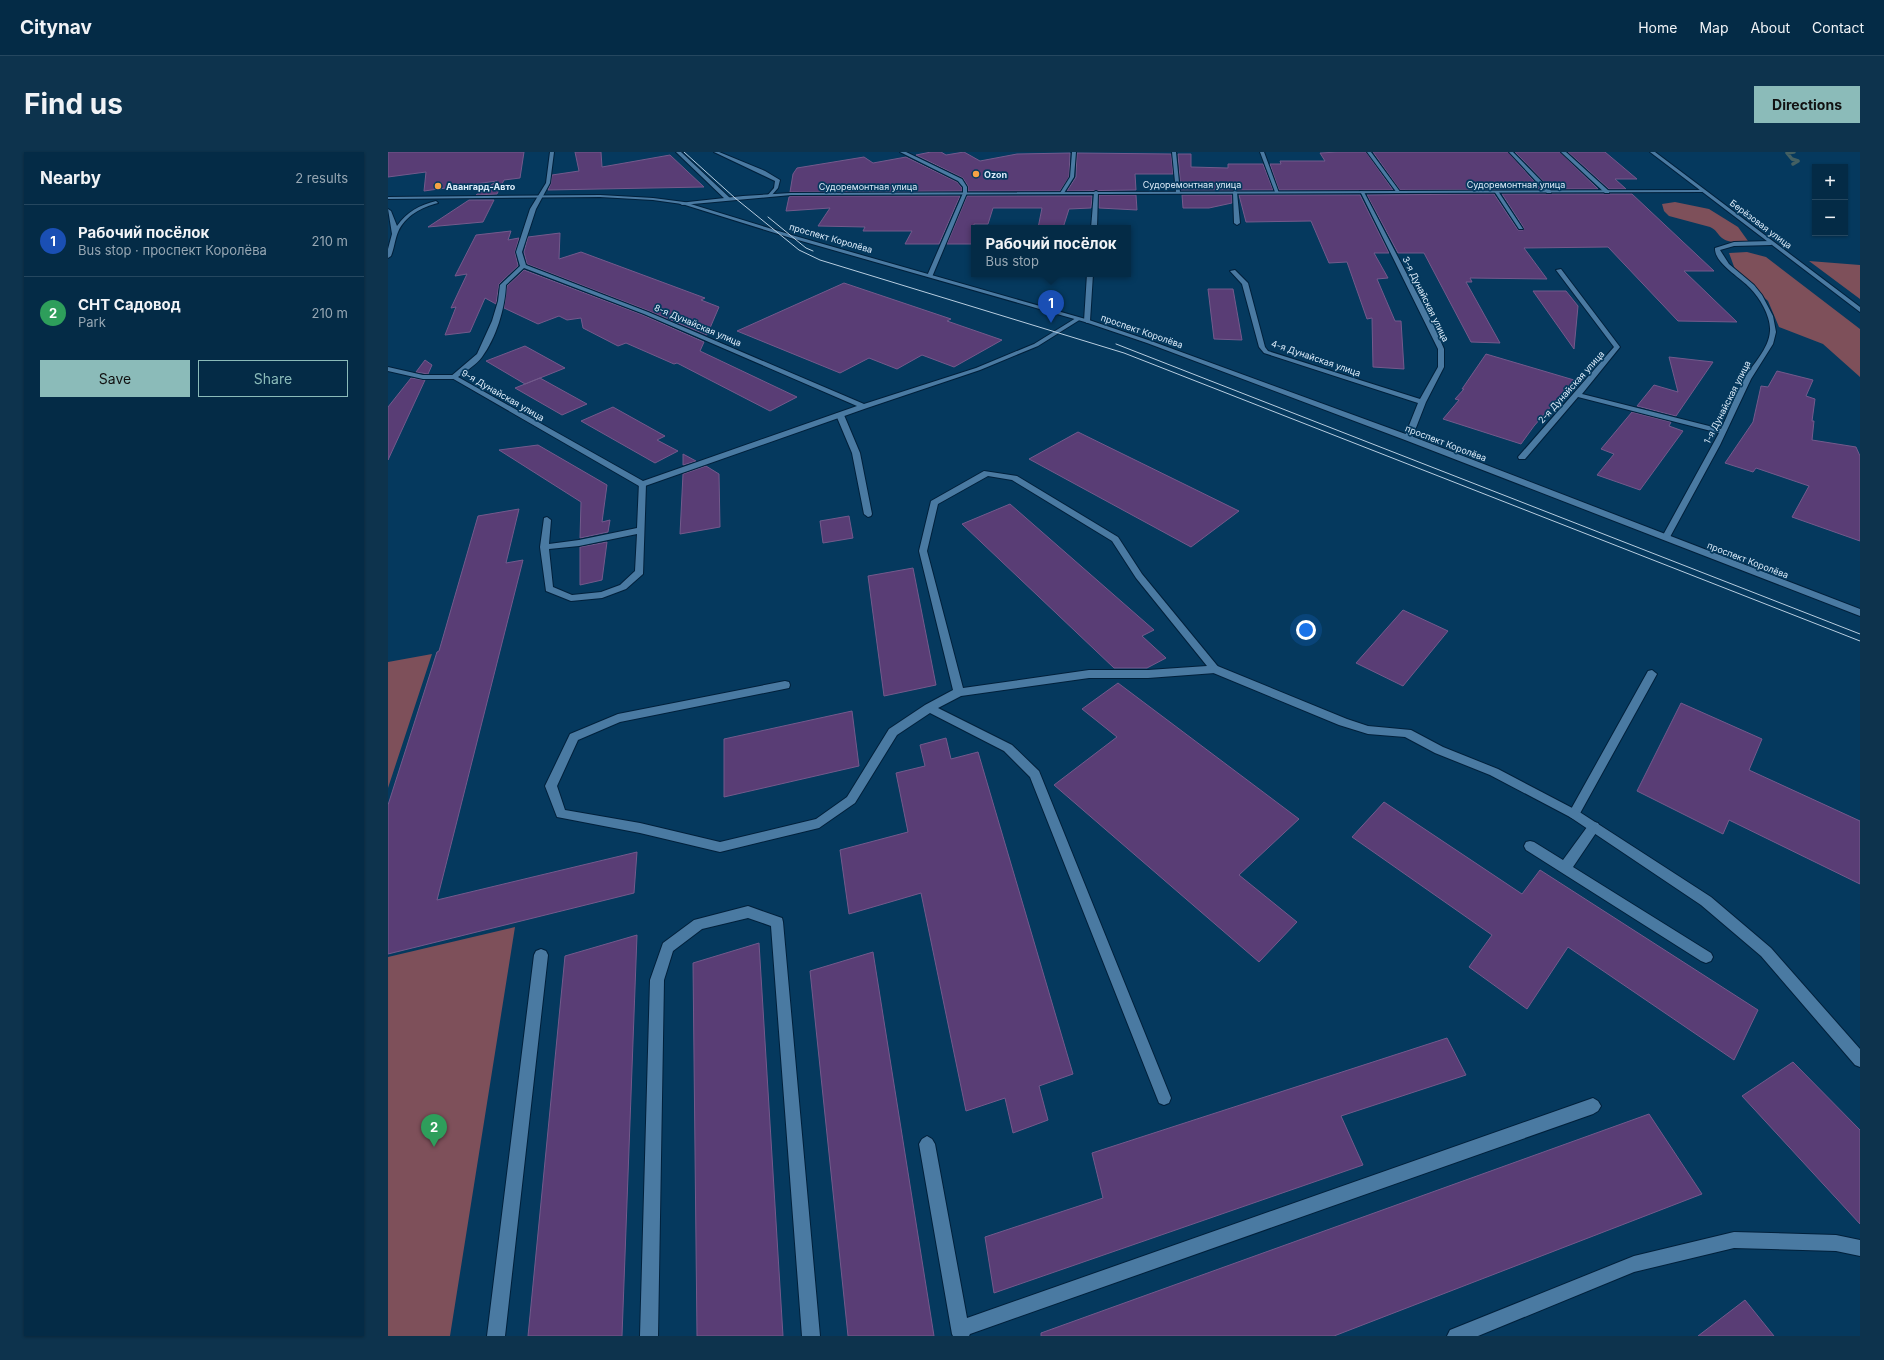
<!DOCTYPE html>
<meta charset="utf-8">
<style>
:root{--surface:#042b46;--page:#0d334d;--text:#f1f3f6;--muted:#97a7b3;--line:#25475f;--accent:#8bbbb9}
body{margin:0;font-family:Inter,sans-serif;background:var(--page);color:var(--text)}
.controls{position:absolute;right:12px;top:12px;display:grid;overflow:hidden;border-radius:0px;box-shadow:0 1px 3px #0004}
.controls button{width:36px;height:36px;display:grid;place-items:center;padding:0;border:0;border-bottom:1px solid var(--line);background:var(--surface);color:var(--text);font:20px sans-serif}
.you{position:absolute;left:918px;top:478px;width:14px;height:14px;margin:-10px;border:3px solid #fff;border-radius:50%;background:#1a73e8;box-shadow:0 0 0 6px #1a73e833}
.badge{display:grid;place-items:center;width:26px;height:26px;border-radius:50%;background:var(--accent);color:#fff;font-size:13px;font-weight:700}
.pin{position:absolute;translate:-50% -33px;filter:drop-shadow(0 1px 2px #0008)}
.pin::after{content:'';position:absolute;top:21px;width:14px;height:12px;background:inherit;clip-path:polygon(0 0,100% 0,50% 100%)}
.popup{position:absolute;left:583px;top:73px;width:160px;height:52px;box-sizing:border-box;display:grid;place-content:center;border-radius:0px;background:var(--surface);filter:drop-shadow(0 1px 3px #0005);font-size:13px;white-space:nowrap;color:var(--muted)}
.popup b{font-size:15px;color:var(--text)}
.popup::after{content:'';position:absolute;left:50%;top:100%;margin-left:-8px;border:8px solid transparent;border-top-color:var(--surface)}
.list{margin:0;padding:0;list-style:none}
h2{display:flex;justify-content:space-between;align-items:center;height:52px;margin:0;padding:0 16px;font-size:17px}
h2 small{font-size:13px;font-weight:400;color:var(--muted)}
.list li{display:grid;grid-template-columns:26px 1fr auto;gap:12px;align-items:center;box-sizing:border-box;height:72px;padding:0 16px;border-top:1px solid var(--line)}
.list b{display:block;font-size:15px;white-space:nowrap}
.list p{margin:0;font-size:13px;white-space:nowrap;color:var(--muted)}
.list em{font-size:13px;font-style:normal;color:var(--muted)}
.actions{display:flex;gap:8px;padding:12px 16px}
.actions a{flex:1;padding:9px 0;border:1px solid var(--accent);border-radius:0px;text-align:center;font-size:14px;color:var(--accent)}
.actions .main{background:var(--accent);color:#111}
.map{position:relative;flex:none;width:1472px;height:1184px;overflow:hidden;border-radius:0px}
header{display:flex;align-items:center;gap:24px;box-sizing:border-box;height:56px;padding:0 20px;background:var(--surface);border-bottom:1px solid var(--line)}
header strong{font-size:19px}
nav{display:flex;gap:22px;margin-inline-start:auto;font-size:14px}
.intro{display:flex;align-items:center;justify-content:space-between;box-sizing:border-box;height:96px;padding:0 24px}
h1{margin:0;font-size:28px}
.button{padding:10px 18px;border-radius:0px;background:var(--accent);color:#111;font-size:14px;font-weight:700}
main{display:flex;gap:24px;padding:0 24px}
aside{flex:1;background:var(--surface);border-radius:0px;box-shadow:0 1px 3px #0004}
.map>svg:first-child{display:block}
.green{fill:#7e505a}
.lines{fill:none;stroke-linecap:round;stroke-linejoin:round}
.stream{stroke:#446062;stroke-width:3.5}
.building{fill:#593d75;stroke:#735a8c}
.service-casing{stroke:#00203b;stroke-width:2}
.minor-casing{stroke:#00203b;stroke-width:2}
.tertiary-casing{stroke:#00203b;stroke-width:2}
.secondary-casing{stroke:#00203b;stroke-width:2}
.service{fill:#4a7aa2;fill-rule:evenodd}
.minor{fill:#4a7aa2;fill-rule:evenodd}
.tertiary{fill:#4a7aa2;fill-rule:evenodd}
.secondary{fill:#4a7aa2;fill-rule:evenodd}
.tram{stroke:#b9cee0;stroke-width:1}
.poi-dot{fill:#f5a345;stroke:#05395e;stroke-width:1.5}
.labels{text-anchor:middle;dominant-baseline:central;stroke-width:3.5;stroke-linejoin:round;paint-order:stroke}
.far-poi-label{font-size:9px;font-weight:bold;fill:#ddecfa;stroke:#05395e;text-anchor:start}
.far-street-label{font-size:9px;fill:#ddecfa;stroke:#05395e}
</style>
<header>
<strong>Citynav</strong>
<nav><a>Home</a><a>Map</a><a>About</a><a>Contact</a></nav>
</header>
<div class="intro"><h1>Find us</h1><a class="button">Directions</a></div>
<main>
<aside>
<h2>Nearby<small>2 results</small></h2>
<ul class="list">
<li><span class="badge" style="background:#1a4fb4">1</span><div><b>Рабочий посёлок</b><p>Bus stop · проспект Королёва</p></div><em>210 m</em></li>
<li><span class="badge" style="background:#2e9e5b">2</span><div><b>СНТ Садовод</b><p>Park</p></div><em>210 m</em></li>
</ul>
<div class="actions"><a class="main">Save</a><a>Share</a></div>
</aside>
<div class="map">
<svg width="1472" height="1184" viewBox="0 0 1472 1184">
<rect width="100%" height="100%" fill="#05395e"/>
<path class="green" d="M 1287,50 L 1321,57 L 1350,75 L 1360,89 C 1353,91 1340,91 1334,86 C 1329,82 1329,78 1322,75 L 1281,64 L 1276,59 L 1274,52 Z
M 1359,100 L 1378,105 L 1472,177 L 1472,225 L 1435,192 L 1391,175 L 1380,149 L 1348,120 L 1341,101 Z
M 1421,109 L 1472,113 L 1472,147 Z
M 44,502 L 0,636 L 0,510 Z
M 127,775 L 62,1184 L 0,1184 L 0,805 Z"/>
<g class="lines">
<path class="stream" d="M 1405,12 L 1410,9 L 1404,7 L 1399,1 L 1406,0"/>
</g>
<path class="building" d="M 0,0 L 136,0 L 132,26 L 116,28 L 109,42 L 88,43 L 109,29 L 36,39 L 38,20 L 0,25 Z
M 187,0 L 213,0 L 214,15 L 282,3 L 316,35 L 160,38 L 163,31 L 164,23 L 191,19 Z
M 543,0 L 553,0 L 558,3 L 576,0 L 592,9 L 629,2 L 682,1 L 681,25 L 672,39 L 580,39 L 580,34 L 575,26 L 528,3 Z
M 950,0 L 978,0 L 1005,38 L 891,38 L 882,12 L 893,12 L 892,9 L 937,9 L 932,1 Z
M 985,0 L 1120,0 L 1153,37 L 1012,38 Z
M 1127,0 L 1172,0 L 1210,37 L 1163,37 Z
M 1180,0 L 1217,0 L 1249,27 L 1227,27 L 1238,37 L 1221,37 Z
M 689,1 L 783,2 L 785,22 L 747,22 L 748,38 L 679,39 L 688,25 Z
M 790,2 L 803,2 L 803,15 L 840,16 L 840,12 L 875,12 L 885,38 L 793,38 Z
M 476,5 L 485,11 L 518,5 L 569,30 L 574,36 L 574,39 L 402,40 L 405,22 L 409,16 Z
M 1106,42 L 1130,78 L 1135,78 L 1136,76 L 1114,42 L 1244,42 L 1326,119 L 1296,119 L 1349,170 L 1290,169 L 1220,95 L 1136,96 L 1159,127 L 1082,126 L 1084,130 L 1078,130 L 1112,191 L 1083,190 L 1036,101 L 1010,101 L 979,43 Z
M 711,43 L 748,43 L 749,58 L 711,56 Z
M 794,43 L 844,43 L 844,51 L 821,56 L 795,56 Z
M 851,43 L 972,43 L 1001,101 L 986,101 L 1000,126 L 989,127 L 1007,169 L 1013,169 L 1016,217 L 985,215 L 984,166 L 979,167 L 959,110 L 941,111 L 923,69 L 858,70 Z
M 572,44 L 551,92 L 517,92 L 524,79 L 475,79 L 477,75 L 430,74 L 442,56 L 398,59 L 401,45 L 403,44 Z
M 579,44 L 704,44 L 703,56 L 681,57 L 675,76 L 650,76 L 654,56 L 605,56 L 600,72 L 586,72 L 586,92 L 559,92 Z
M 81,48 L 106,48 L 95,70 L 40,75 Z
M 123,79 L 120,88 L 131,86 L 127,100 L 130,114 L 111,132 L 108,152 L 97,146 L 82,180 L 57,183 L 68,155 L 63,156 L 79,122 L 67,124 L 88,83 Z
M 172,81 L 171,107 L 193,100 L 317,146 L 313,148 L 331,155 L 319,183 L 261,159 L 139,112 L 136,100 L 140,85 Z
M 136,118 L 255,163 L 316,190 L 312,199 L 409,245 L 382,259 L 289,211 L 286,212 L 238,191 L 230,194 L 195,176 L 193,166 L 179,168 L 171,164 L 150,172 L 116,156 L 119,134 Z
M 456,131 L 563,167 L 559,169 L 614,188 L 566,215 L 534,203 L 509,217 L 481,206 L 452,221 L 349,179 Z
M 820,137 L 845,137 L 854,188 L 826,187 Z
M 1145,139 L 1178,139 L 1190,154 L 1186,197 Z
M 137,194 L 177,216 L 137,232 L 98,209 Z
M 1098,202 L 1186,228 L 1146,274 L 1133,292 L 1055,267 L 1071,248 L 1067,247 L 1076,237 L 1074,237 Z
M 1281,205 L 1325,210 L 1288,264 L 1249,254 L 1266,233 L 1290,240 Z
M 37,208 L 44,213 L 40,222 L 28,220 Z
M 1389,219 L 1425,228 L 1418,244 L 1427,247 L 1424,269 L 1426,269 L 1424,288 L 1468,295 L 1472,304 L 1472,389 L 1404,365 L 1421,334 L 1368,316 L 1365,320 L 1337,311 L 1365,270 L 1373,234 L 1380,235 Z
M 23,226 L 37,228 L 0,308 L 0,255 Z
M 152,226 L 199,252 L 174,263 L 127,236 Z
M 225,255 L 277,284 L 269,288 L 290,299 L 267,311 L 193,269 Z
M 1244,260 L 1283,270 L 1281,274 L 1295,279 L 1252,338 L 1209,323 L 1226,302 L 1213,297 Z
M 690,280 L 851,359 L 803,395 L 641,307 Z
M 150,293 L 219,333 L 214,370 L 222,368 L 220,380 L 192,386 L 193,350 L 111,298 Z
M 295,302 L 308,309 L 295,313 Z
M 318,314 L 331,322 L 332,375 L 292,382 L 295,322 Z
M 622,352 L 766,478 L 754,484 L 778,506 L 759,516 L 726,516 L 574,372 Z
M 131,357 L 118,411 L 135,408 L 49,748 L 249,700 L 246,741 L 0,802 L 0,653 L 49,500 L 51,499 L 90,364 Z
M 461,364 L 465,386 L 435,391 L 432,369 Z
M 219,390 L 214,428 L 192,433 L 192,395 Z
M 525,416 L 548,533 L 496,544 L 480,424 Z
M 1015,458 L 1060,479 L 1015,534 L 968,511 Z
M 730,531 L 911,667 L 851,723 L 909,770 L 871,810 L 666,633 L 729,585 L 694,557 Z
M 1293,551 L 1374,587 L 1361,618 L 1472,669 L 1472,732 L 1341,668 L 1335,682 L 1249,639 Z
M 464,559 L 471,614 L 336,645 L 336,587 Z
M 558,586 L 563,607 L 590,600 L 685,922 L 651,934 L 660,968 L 625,981 L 617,946 L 578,959 L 533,741 L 461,762 L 452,698 L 520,680 L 508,621 L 537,614 L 532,593 Z
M 996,650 L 1134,742 L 1152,718 L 1370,858 L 1346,908 L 1180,795 L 1139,857 L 1081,815 L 1104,783 L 964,685 Z
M 249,783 L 234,1184 L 140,1184 L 177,804 Z
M 371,791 L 395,1184 L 309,1184 L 305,811 Z
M 485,800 L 546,1184 L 460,1184 L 422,819 Z
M 1059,886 L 1078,923 L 953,964 L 975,1013 L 606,1141 L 597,1085 L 715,1046 L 704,1001 Z
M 1405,910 L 1472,978 L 1472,1072 L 1354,944 Z
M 1261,962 L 1314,1042 L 946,1184 L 653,1184 L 653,1181 Z
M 1357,1148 L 1386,1184 L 1310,1184 Z"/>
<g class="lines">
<defs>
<path id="service" d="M 0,215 L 35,223 L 65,223 L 68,225 L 65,227 L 35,227 L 0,219 Z
M 449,261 L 456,263 L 472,301 L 484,362 L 483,364 L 480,365 L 476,362 L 464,301 L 448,263 Z
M 596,319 L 629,324 L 730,385 L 754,422 L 832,517 L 827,521 L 760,526 L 701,526 L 573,544 L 550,556 L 624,593 L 651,619 L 783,946 L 781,951 L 776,953 L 771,951 L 769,946 L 642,625 L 616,599 L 542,561 L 509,583 L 467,651 L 431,676 L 332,700 L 252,681 L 169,665 L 157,634 L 182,582 L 230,562 L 397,529 L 401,530 L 402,533 L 401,536 L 232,570 L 190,588 L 169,634 L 177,658 L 252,671 L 332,690 L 428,667 L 459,645 L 501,577 L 537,553 L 565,538 L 531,399 L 543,349 ZM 600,324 L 624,328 L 724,389 L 748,426 L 819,514 L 760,518 L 701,518 L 575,536 L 539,399 L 550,352 Z
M 251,330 L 257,330 L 258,332 L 255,422 L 238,437 L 214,446 L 183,449 L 158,439 L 152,395 L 156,366 L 159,365 L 163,368 L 161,392 L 191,388 L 249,376 ZM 249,382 L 247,419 L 232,433 L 213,440 L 184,443 L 165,435 L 161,397 L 191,394 Z
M 1264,518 L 1269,522 L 1190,665 L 1186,667 L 1182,665 L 1180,662 L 1182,659 L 1260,519 Z
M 1206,670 L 1210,671 L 1212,675 L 1185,715 L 1323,801 L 1325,805 L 1323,809 L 1318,811 L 1313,809 L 1138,698 L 1136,694 L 1138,690 L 1142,689 L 1146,690 L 1175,708 L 1202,671 Z
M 360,754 L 394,766 L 395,770 L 432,1184 L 414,1184 L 383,774 L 360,766 L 314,777 L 285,799 L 276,828 L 270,1184 L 252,1184 L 262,828 L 275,791 L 306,768 Z
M 153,797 L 158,799 L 160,803 L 117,1184 L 99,1184 L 146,803 L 148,799 Z
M 1205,946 L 1210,949 L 1213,954 L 1210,959 L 1205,962 L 582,1182 L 581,1184 L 565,1184 L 564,1182 L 531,992 L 534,987 L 539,984 L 544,987 L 547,992 L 579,1166 Z
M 1346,1080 L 1448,1083 L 1472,1088 L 1472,1104 L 1448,1099 L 1346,1096 L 1246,1120 L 1090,1184 L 1059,1184 L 1062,1178 L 1246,1104 Z"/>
<path id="minor" d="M 162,0 L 166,0 L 162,31 L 148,57 L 134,100 L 138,113 L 260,160 L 476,252 L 588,216 L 646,192 L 688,166 L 693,167 L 650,194 L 592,218 L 479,256 L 257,334 L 251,334 L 62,225 L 89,202 L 104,169 L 110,149 L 112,133 L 132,114 L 128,100 L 142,57 L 158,31 ZM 136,116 L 256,162 L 469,254 L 255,329 L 70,225 C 78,219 88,213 94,205 C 108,186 117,157 118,133 Z
M 288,0 L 293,0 L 342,46 L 342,48 L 338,48 Z
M 326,0 L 331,0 L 377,19 L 392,28 L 390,36 L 383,44 L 379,44 L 386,36 L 387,29 Z
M 512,0 L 518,0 L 574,27 L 579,35 L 579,41 L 544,125 L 539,124 L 575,41 L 575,35 L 570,29 Z
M 684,0 L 688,0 L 686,25 L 676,41 L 672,41 L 682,25 Z
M 784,0 L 788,0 L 792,40 L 790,41 L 788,40 Z
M 872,0 L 876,0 L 891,41 L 887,40 Z
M 979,0 L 983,0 L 1013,41 L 1009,41 Z
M 1121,0 L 1125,0 L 1163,39 L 1163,41 L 1159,41 Z
M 1173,0 L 1178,0 L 1221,39 L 1221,41 L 1217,41 Z
M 708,39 L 710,40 L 709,76 L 703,76 L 706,40 Z
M 847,39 L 849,40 L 852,71 L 849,73 L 846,71 L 845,40 Z
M 972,39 L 976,40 L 1046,174 L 1056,197 L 1056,215 L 1038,250 L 1024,286 L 1020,288 L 1016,286 L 1030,251 L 876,201 L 871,195 L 854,132 L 842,119 L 847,118 L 860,131 L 877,195 L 880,199 L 1032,247 L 1050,215 L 1050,197 Z
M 1106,39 L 1110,39 L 1135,77 L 1131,77 Z
M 1346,90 L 1383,89 L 1386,91 L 1383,93 L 1346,94 L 1332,98 L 1341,112 L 1366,133 L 1374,143 L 1385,164 L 1388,180 L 1385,192 L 1363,227 L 1332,293 L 1282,385 L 1278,388 L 1274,385 L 1331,281 L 1190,245 L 1137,307 L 1131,307 L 1130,305 L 1226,195 L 1168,118 L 1173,117 L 1232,195 L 1194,242 L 1333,277 C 1341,261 1347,243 1356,227 C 1364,213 1381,197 1382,179 C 1383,165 1372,146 1362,136 C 1352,125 1326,111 1327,96 Z
M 699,122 L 705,122 L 702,169 L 699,171 L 696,169 Z
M 827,513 L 959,567 L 980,574 L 1023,578 L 1055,595 L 1110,617 L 1190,659 L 1323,745 L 1383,796 L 1472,897 L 1472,915 L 1467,913 L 1373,804 L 1313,753 L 1182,665 L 1102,623 L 1047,601 L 1017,585 L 980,582 L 951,573 L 823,520 L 822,517 L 823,514 Z"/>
<path id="tertiary" d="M 1315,38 L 1317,40 L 403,43 L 294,53 L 291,51 L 355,44 L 403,41 Z"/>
<path id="secondary" d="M 1262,0 L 1267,0 L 1472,155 L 1472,160 Z
M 212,43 L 265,46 L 296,50 L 407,84 L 701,168 L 763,189 L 1023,284 L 1472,457 L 1472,464 L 1017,288 L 759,191 L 697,170 L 403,86 L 294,52 L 265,48 L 212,45 L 0,47 L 0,45 Z
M 48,49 L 50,51 C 34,55 17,64 10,80 C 7,87 6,97 3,104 L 0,106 L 0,97 L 4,82 L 0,57 L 3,59 L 9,74 C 19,60 31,53 48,49 Z"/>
</defs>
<use href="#service" class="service-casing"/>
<use href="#minor" class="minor-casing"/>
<use href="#tertiary" class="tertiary-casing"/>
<use href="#secondary" class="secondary-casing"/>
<use href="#service" class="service"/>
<use href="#minor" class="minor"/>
<use href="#tertiary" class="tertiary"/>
<use href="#secondary" class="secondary"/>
<path class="tram" d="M 296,0 L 347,46 L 411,98 L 432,108 L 736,201 L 1472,489
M 380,65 L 418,96 L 425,99
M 728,192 L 1472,482"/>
</g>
<g class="poi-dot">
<circle cx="588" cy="22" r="4"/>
<circle cx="50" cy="34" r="4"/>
</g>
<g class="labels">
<g class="far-poi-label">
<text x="596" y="22">Ozon</text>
<text x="58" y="34">Авангард-Авто</text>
</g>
<g class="far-street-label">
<text x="804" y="32">Судоремонтная улица</text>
<text x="1128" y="32">Судоремонтная улица</text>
<text x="480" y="34">Судоремонтная улица</text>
<text transform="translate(1373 72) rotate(37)">Берёзовая улица</text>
<text transform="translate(443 86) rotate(16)">проспект Королёва</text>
<text transform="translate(1038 147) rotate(64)">3-я Дунайская улица</text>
<text transform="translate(310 173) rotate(23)">8-я Дунайская улица</text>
<text transform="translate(754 179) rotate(19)">проспект Королёва</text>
<text transform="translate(928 206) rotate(19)">4-я Дунайская улица</text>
<text transform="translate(1183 235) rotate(-48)">2-я Дунайская улица</text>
<text transform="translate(115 243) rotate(30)">9-я Дунайская улица</text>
<text transform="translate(1339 250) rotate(-63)">1-я Дунайская улица</text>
<text transform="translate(1058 291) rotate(21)">проспект Королёва</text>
<text transform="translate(1360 408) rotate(21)">проспект Королёва</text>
</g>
</g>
</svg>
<div class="controls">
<button>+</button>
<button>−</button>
</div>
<div class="you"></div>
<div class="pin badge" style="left:663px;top:171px;background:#1a4fb4">1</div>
<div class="popup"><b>Рабочий посёлок</b>Bus stop</div>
<div class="pin badge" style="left:46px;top:995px;background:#2e9e5b">2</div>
</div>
</main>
